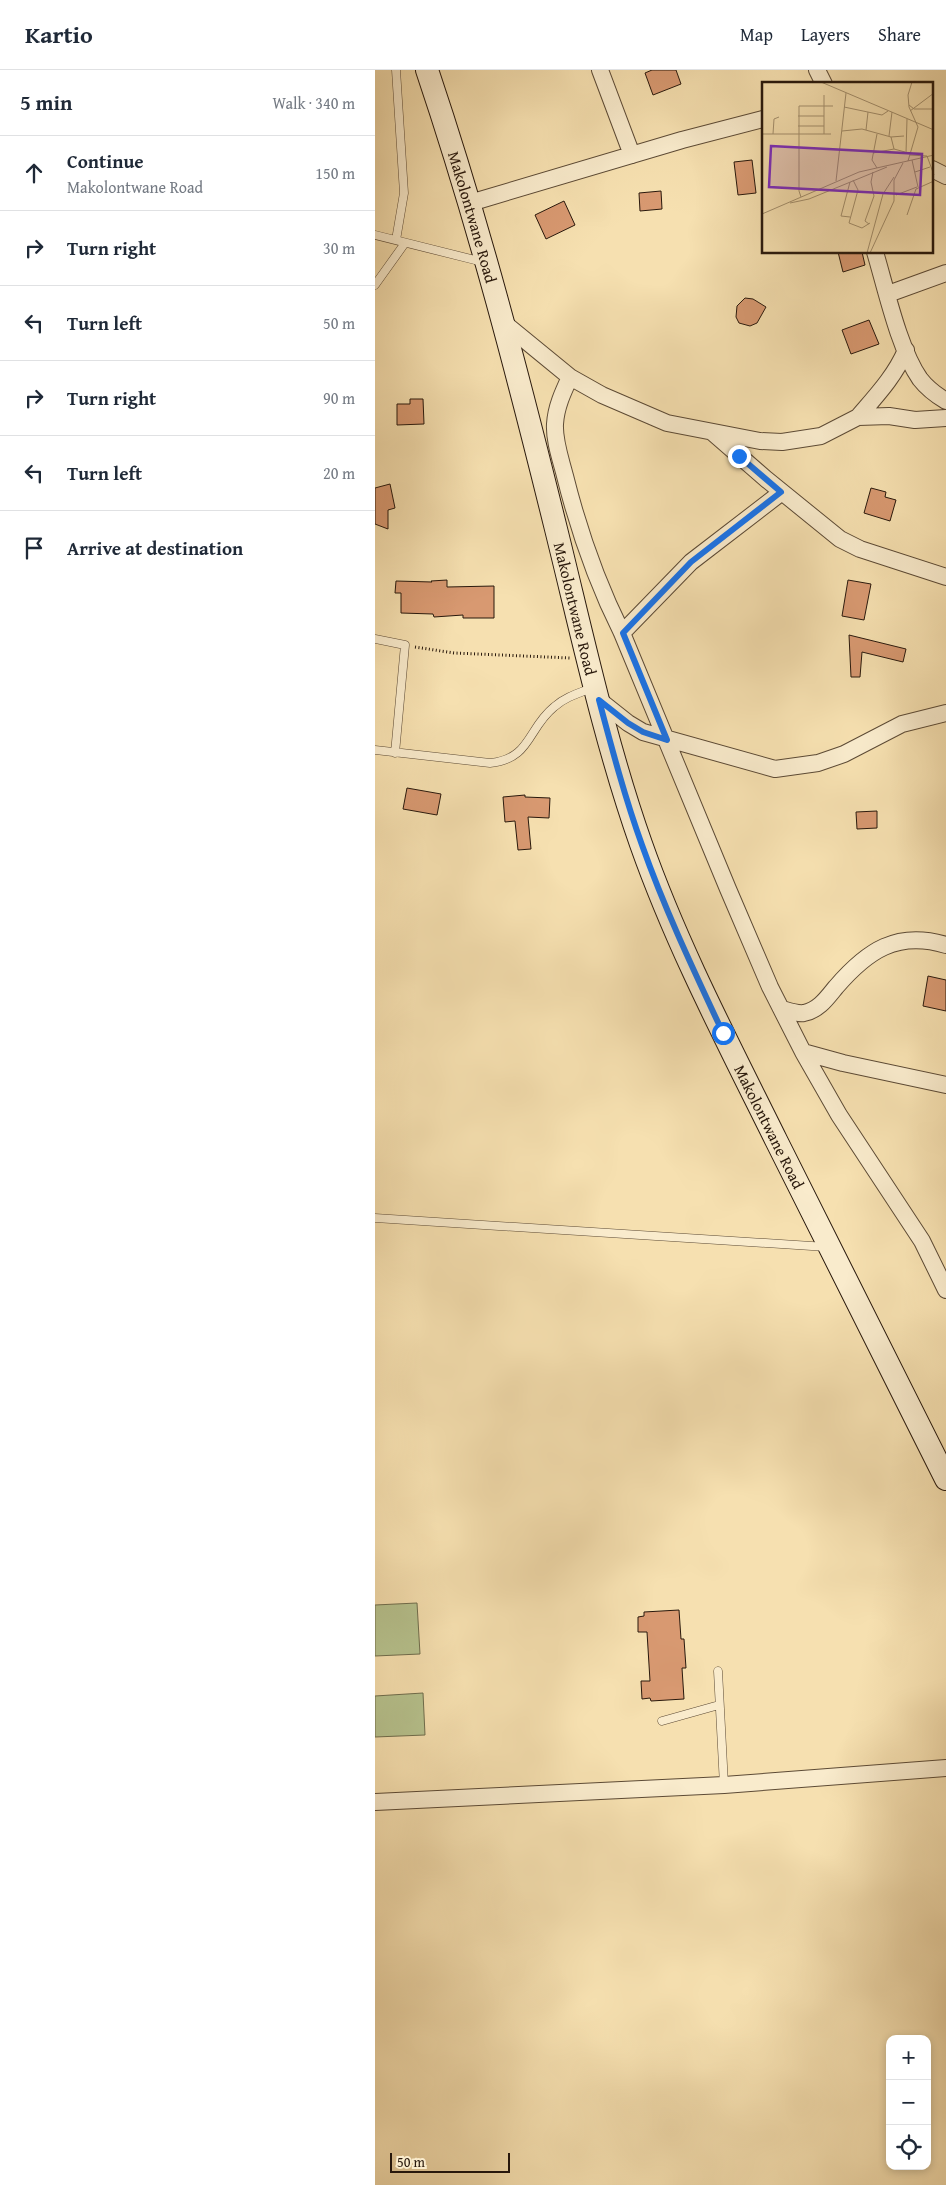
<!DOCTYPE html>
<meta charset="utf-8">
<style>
:root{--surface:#fff;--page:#f6f6f7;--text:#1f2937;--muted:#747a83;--line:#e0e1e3}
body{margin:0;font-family:"Gentium Book Plus",serif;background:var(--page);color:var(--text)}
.controls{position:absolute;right:15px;bottom:15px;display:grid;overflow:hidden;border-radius:10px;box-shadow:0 2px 8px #0003}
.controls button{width:45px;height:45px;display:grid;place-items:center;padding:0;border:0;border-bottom:1px solid var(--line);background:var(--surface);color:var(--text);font:25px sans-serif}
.scale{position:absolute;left:15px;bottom:12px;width:120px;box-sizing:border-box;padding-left:5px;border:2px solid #28180c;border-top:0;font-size:14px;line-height:18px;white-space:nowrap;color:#28180c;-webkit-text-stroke:4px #f9ebcc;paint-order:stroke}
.stop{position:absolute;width:15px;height:15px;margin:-11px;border:4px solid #1a73e8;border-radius:50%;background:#fff}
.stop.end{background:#1a73e8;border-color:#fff;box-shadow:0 1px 5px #0008}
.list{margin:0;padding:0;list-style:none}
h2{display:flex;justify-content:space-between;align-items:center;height:65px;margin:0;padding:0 20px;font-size:21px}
h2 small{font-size:16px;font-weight:400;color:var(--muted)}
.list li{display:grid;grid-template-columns:32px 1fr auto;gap:15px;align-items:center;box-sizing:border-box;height:75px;padding:0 20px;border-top:1px solid var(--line)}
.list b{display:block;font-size:19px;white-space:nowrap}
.list p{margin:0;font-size:16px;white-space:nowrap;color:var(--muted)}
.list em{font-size:16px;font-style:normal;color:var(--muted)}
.icon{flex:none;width:28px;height:28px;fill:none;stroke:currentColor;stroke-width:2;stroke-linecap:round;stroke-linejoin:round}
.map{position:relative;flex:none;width:571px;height:2115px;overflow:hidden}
header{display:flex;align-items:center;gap:30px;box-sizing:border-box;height:70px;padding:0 25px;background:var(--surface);border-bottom:1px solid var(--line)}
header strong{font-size:24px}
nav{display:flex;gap:28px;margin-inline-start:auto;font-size:18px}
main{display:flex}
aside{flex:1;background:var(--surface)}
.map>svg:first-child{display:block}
.green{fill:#b7c38f;stroke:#706e4e}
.building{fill:#d89971;stroke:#28180c}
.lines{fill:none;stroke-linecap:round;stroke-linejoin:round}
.lane-casing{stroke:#5c4a35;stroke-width:9}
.street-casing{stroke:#5c4a35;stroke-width:18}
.secondary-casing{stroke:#28180c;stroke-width:24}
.path{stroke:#28180c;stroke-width:3;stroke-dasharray:1 2.5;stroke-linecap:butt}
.lane{stroke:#f9ebcc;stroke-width:8}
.street{stroke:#f9ebcc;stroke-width:16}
.secondary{stroke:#f9ebcc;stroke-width:22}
.route{stroke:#1a73e8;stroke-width:6}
.labels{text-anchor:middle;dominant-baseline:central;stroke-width:4;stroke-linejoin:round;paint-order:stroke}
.street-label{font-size:16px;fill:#28180c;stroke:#f9ebcc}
.inset-road{fill:none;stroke:#a4906e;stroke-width:1}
.view{fill:#7b2cbf;fill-opacity:0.15;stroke:#7b2cbf;stroke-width:2.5}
.inset-edge{fill:none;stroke:#28180c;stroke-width:2.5}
</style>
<header>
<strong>Kartio</strong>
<nav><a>Map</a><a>Layers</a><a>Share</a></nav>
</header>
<main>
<aside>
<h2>5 min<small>Walk · 340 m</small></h2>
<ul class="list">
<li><svg class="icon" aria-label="ahead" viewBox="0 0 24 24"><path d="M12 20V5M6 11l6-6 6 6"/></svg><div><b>Continue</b><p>Makolontwane Road</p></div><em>150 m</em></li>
<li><svg class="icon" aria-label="right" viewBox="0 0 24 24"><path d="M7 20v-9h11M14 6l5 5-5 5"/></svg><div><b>Turn right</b></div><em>30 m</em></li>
<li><svg class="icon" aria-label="left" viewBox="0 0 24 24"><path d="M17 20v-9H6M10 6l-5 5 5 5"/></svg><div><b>Turn left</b></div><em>50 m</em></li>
<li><svg class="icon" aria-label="right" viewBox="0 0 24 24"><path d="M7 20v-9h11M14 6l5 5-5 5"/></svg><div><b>Turn right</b></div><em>90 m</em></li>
<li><svg class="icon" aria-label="left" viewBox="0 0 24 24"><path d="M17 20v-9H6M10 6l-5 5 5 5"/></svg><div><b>Turn left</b></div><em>20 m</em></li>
<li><svg class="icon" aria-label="arrive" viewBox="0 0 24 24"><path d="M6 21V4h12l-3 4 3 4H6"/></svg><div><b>Arrive at destination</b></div></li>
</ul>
</aside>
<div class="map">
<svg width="571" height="2115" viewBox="0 0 571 2115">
<rect width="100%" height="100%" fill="#f6e0b0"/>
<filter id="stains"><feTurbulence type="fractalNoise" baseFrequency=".004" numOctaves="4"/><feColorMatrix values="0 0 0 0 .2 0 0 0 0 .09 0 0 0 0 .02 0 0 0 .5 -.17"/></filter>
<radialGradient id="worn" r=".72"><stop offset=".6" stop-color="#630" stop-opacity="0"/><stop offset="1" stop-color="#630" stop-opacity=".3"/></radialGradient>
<path class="green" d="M 42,1533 L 45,1584 L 0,1586 L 0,1535 Z
M 48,1623 L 50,1665 L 0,1667 L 0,1626 Z"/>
<path class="building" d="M 277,0 L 301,0 L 306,14 L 278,25 L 270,3 Z
M 377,90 L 381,123 L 363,125 L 359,92 Z
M 286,121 L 287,139 L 265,141 L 264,123 Z
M 189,131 L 200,155 L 171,169 L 160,145 Z
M 463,182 L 487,182 L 490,195 L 468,202 Z
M 370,228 L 378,229 L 391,237 L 382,253 L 375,256 L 364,253 L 361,247 L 362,236 Z
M 494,250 L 504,274 L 476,284 L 467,260 Z
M 35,329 L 48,329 L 49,354 L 22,355 L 22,334 L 35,334 Z
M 15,414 L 20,438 L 13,440 L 13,459 L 0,454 L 0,418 Z
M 496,418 L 511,422 L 510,427 L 521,430 L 515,451 L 489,443 Z
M 72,510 L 72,517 L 119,516 L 119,548 L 88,548 L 88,545 L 59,547 L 58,544 L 26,543 L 26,523 L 20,523 L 21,511 L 57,512 L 56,511 Z
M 473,510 L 496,514 L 489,550 L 467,546 Z
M 474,565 L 531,579 L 528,592 L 487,582 L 485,607 L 476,607 Z
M 32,718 L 66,724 L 62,745 L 28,739 Z
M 150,725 L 150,727 L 175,728 L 174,748 L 153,747 L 156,779 L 143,780 L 140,751 L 130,752 L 128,727 Z
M 502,741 L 502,758 L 482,759 L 481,742 Z
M 553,906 L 571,910 L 571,941 L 548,936 Z
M 304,1540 L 306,1569 L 309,1569 L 311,1598 L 307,1598 L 309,1629 L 276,1631 L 275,1628 L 267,1629 L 266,1611 L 275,1611 L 272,1562 L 263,1562 L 263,1547 L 269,1546 L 269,1542 Z"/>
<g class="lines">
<defs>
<path id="lane" d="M 0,165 L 108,192
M 21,170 L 29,123 L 21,0
M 0,215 L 30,173
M 0,569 L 30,575 L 20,683
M 0,680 L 115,693 C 156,689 152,659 179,637 C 190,627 204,623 217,618
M 0,1148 L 452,1177
M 343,1601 L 349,1715
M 287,1651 L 344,1635"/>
<path id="street" d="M 225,0 L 257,85
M 442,0 L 449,14
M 557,99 L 571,106
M 95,133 L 307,70 L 388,49
M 500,182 C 511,219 524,279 545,309 C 552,318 561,325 571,331
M 513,224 L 571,203
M 129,253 L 195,307 L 227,325 L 292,353 L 385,371 L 407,372 L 446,366 L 483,347 L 514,346 L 540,350 L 571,348
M 195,307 C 188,322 181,337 180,354 C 179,371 186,390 190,406 C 204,462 221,511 247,563 L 353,819 L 395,917 L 428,982 L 464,1045 L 547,1171 L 571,1220
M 483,347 C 501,326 520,306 531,280
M 337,362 L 391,409 L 465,469 L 485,479 L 571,507
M 247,563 L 316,492 L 407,422
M 224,630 L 253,653 L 268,662 L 400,699 L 443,693 L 469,684 L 527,654 L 571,643
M 407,939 C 414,941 422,944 429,943 C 444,940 452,928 461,917 C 492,881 522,860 571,875
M 428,982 L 468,993 L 571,1015
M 0,1732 L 349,1715 L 571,1698"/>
<g id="secondary">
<path id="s1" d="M 52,0 C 103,151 143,305 181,459 C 207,564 230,672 266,774 C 302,876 353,973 401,1070 C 458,1183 515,1296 571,1409"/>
</g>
</defs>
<use href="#lane" class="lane-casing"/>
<use href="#street" class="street-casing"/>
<use href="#secondary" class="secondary-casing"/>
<path class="path" d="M 40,577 L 79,583 L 195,588"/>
<use href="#lane" class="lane"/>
<use href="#street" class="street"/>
<use href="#secondary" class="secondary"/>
</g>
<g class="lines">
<path class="route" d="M 348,963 C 319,901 290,840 267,775 C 250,728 237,679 224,630 L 253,653 L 268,662 L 292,670 L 248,563 L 316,492 L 406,422 L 364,386"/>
</g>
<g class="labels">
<g class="street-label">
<text stroke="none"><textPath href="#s1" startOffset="154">Makolontwane Road</textPath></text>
<text stroke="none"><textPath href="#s1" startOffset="559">Makolontwane Road</textPath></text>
<text stroke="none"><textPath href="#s1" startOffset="1114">Makolontwane Road</textPath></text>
</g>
</g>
<g transform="translate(387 12)">
<rect width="171" height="171" fill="#f6e0b0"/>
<path class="inset-road" d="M 59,0 L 172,48M 62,13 L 62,52M 147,23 L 152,27 L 172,27M 82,25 L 120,33 L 126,29M 148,29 L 172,11M 36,34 L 62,34M 36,44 L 62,44M 104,48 L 106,30M 80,49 L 100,47 L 129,55 L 142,54M 0,52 L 69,52M 11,52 L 12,37 L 17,35M 115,52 L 110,78 L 115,86M 127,54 L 130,30M 129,55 L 132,67 L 143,70M 111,71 L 132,67M 144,71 L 145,37M 148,73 L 165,74 L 172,93M 150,78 L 156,105M 146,79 L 156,45 L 147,25 L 146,13 L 150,0M 153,90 L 168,85M 91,98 L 96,108 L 87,141 L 100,146 L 108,141M 74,99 L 84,11M 88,100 L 79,134 L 88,135M 134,113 L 155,105M 39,115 L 37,109 L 37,24 L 71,24M 28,121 L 47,117 L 125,85M 0,132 L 97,90 L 172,73M 145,133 L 154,107 L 172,99M 107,142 L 103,139 L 112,114 L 109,100 L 111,90M 105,171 L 121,112 L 132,95M 108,171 L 132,119 L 132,98 L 141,81"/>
<path class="view" d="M 9,64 L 160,72 L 158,113 L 7,105 Z"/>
<rect width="171" height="171" class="inset-edge"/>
</g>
<rect width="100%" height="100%" filter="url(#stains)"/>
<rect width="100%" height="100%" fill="url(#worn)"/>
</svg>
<div class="controls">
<button>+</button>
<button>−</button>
<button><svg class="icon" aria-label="locate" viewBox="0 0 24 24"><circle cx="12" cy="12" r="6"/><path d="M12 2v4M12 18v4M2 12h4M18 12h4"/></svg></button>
</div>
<div class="scale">50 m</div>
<div class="stop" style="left:348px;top:963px"></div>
<div class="stop end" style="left:364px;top:386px"></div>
</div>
</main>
